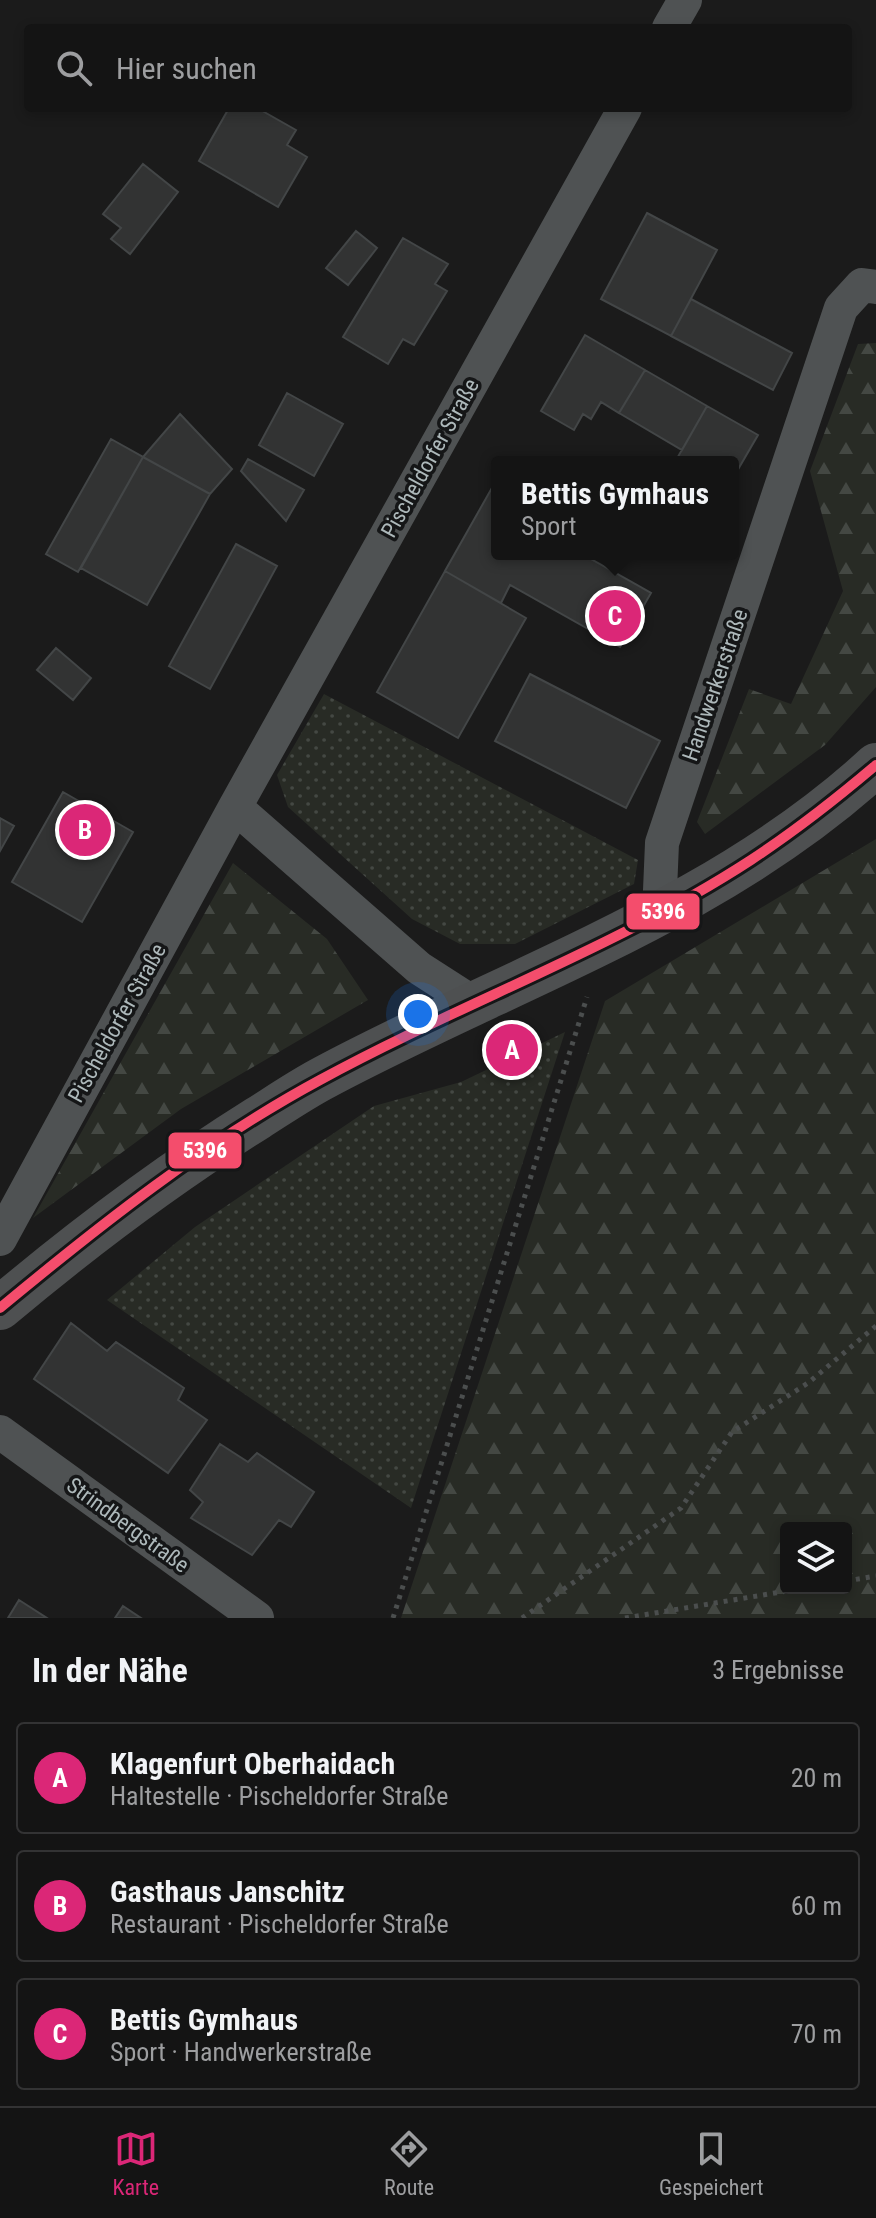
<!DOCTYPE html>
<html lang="de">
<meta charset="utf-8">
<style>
:root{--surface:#141414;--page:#212122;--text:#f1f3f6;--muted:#9d9ea0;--line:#333334;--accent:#db2777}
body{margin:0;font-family:"Roboto Condensed",sans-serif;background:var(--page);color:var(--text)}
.controls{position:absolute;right:24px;bottom:24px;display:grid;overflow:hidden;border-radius:8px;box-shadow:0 4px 12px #0003}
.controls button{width:72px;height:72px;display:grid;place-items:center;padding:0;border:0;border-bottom:2px solid var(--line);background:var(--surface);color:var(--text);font:40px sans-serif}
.you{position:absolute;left:418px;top:1014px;width:28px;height:28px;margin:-20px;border:6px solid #fff;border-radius:50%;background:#1a73e8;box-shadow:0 0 0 12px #1a73e833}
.badge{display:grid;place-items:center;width:52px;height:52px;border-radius:50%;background:var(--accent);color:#fff;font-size:26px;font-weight:700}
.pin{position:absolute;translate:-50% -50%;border:4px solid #fff;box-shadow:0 2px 8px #0006}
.popup{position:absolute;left:491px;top:456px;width:248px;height:104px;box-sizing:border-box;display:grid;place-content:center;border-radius:8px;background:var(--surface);filter:drop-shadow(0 2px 6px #0005);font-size:26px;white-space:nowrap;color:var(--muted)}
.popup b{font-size:30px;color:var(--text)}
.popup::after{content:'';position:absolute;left:50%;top:100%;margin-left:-16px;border:16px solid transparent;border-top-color:var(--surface)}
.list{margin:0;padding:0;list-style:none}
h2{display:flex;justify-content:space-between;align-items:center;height:104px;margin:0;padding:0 32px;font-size:34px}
h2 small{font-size:26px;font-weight:400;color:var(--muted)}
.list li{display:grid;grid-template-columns:52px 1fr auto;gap:24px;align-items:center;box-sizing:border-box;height:112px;margin:0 16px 16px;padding:0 16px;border:2px solid var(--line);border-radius:8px}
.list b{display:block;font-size:30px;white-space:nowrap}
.list p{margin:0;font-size:26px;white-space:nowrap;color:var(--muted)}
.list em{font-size:26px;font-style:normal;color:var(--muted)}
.icon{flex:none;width:44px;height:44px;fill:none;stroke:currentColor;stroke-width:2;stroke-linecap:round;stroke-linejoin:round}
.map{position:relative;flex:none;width:876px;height:1618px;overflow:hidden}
.search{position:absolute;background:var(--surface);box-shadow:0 4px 12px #0003;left:24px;right:24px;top:24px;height:88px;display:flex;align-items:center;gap:20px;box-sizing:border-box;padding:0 28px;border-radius:8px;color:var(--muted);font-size:30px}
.sheet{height:488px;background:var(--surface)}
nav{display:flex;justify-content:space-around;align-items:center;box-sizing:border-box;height:112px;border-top:2px solid var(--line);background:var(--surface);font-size:22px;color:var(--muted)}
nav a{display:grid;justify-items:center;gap:4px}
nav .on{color:var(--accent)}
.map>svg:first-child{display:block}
.grass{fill:url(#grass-dots)}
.forest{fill:url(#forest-firs);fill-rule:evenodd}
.building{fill:#323333;stroke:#434647;stroke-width:2}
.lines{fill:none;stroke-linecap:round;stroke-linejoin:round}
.path{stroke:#4b4e4e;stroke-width:5;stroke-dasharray:4 6;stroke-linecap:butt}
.minor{stroke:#4f5253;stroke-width:34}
.secondary{stroke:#4e5051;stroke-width:44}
.bus-1-casing{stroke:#151617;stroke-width:16}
.bus-1{stroke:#f44d6c;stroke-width:10}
.labels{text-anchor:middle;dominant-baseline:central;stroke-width:7;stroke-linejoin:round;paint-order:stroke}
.street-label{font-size:22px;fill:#adb8ba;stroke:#151617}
.line-badge{stroke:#151617;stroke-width:3}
.badge-label{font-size:22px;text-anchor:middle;font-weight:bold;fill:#fff}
</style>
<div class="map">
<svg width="876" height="1618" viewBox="0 0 876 1618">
<defs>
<pattern id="grass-dots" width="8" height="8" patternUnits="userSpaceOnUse" patternTransform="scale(2)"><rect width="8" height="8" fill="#282b25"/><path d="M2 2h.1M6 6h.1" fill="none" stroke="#444843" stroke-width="1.8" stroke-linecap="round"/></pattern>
<pattern id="forest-firs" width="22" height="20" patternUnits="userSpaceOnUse" patternTransform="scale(2)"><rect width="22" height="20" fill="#282b25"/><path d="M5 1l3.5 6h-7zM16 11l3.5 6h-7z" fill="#444843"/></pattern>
</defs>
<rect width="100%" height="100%" fill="#1b1b1b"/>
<path class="grass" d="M 324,694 L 638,860 L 634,884 L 515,944 L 460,944 L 412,919 L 288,807 L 277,775 Z
M 565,1032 L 411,1508 L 107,1300 L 195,1227 L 374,1106 L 461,1082 Z"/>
<path class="forest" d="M 876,343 L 876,687 L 825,745 L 705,834 L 697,822 L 749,689 L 791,704 L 843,591 L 810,471 L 858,344 Z
M 876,839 L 876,1618 L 401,1618 L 605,1001 ZM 846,1528 L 846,1588 L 786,1588 L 786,1528 Z
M 233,863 L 327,939 L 368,1000 L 181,1109 L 33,1218 Z"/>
<path class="building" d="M 229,108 L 257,108 L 296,130 L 287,145 L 307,157 L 278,207 L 199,161 Z
M 143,164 L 178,192 L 130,254 L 111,239 L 121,228 L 103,214 Z
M 647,213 L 717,250 L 671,336 L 601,299 Z
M 356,231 L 377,248 L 348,285 L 326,268 Z
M 403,238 L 448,264 L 435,284 L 447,291 L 414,345 L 403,339 L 388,364 L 343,337 Z
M 691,299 L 792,353 L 773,390 L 671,336 Z
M 585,335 L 645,370 L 619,413 L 601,402 L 591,419 L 583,414 L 574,430 L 541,411 Z
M 645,370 L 707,406 L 682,450 L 619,413 Z
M 287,393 L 343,424 L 314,476 L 259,445 Z
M 707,406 L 758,435 L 733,478 L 733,462 L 675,462 Z
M 180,414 L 232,469 L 210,494 L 143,457 Z
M 111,439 L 143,457 L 78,572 L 46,554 Z
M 143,457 L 210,494 L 147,605 L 81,568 Z
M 248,459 L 304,490 L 286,521 L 241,471 Z
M 493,486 L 497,489 L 497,554 L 582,554 L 651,593 L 620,647 L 510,585 L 501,603 L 445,571 Z
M 236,544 L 277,566 L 210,689 L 169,666 Z
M 445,571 L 526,618 L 458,738 L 377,692 Z
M 56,648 L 91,678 L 73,700 L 37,670 Z
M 530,674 L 660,741 L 626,808 L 495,741 Z
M 63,792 L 133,832 L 82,922 L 12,882 Z
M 0,818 L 14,826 L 0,851 Z
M 71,1323 L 107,1351 L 116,1342 L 184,1388 L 178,1400 L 207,1420 L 168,1473 L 34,1379 Z
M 220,1444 L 248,1462 L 257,1453 L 314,1492 L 291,1527 L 279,1520 L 252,1555 L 191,1518 L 203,1502 L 190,1490 Z
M 19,1600 L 47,1618 L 8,1618 Z
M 123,1606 L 141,1618 L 115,1618 Z"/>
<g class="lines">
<path class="path" d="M 846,1581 L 876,1576
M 393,1618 L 587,997
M 522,1618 L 681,1508 L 732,1432 L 808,1383 L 876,1326
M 625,1618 L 805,1588"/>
<path class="minor" d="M 669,28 L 685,0
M 235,807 L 419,968 L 475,1004
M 659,914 L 662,843 L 841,308 L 862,285 L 876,287
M 0,1239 L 235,807 L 625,108
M 0,1432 L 257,1618"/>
<path class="secondary" d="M 0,1308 C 82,1239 167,1175 258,1118 C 280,1104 302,1089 325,1077 C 510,978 719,910 876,765"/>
<defs>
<path id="bus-1" d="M 0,1308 C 100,1225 205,1142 320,1080 C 461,1003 616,948 751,860 C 795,831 836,799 876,765"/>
</defs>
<use href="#bus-1" class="bus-1-casing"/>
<use href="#bus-1" class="bus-1"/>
</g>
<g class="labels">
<g class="street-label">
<text transform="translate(430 458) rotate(-61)">Pischeldorfer Straße</text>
<text transform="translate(715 685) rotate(-71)">Handwerkerstraße</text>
<text transform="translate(117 1023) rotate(-61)">Pischeldorfer Straße</text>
<text transform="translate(128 1525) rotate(36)">Strindbergstraße</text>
</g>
</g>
<g class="line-badge">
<rect x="625" y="892" width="76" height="39" rx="8" fill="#f44d6c"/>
<rect x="167" y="1131" width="76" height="39" rx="8" fill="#f44d6c"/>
</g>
<g class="badge-label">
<text x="663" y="919">5396</text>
<text x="205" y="1158">5396</text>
</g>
</svg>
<div class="controls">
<button><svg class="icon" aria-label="layers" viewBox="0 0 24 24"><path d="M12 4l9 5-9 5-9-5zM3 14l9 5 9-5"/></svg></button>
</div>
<div class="you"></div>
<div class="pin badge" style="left:512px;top:1050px">A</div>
<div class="pin badge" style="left:85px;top:830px">B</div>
<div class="pin badge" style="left:615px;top:616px">C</div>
<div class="popup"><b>Bettis Gymhaus</b>Sport</div>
<div class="search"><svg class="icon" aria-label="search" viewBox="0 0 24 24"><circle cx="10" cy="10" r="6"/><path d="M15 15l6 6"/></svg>Hier suchen</div>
</div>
<section class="sheet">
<h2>In der Nähe<small>3 Ergebnisse</small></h2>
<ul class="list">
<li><span class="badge">A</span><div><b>Klagenfurt Oberhaidach</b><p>Haltestelle · Pischeldorfer Straße</p></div><em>20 m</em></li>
<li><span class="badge">B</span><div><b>Gasthaus Janschitz</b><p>Restaurant · Pischeldorfer Straße</p></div><em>60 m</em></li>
<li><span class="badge">C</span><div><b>Bettis Gymhaus</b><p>Sport · Handwerkerstraße</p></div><em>70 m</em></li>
</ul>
</section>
<nav>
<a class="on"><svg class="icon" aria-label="map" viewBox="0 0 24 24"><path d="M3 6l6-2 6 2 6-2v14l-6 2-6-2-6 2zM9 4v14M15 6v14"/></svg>Karte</a>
<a><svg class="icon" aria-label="directions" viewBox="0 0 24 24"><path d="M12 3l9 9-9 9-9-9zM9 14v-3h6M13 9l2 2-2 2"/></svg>Route</a>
<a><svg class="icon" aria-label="saved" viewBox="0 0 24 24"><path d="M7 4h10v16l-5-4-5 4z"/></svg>Gespeichert</a>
</nav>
